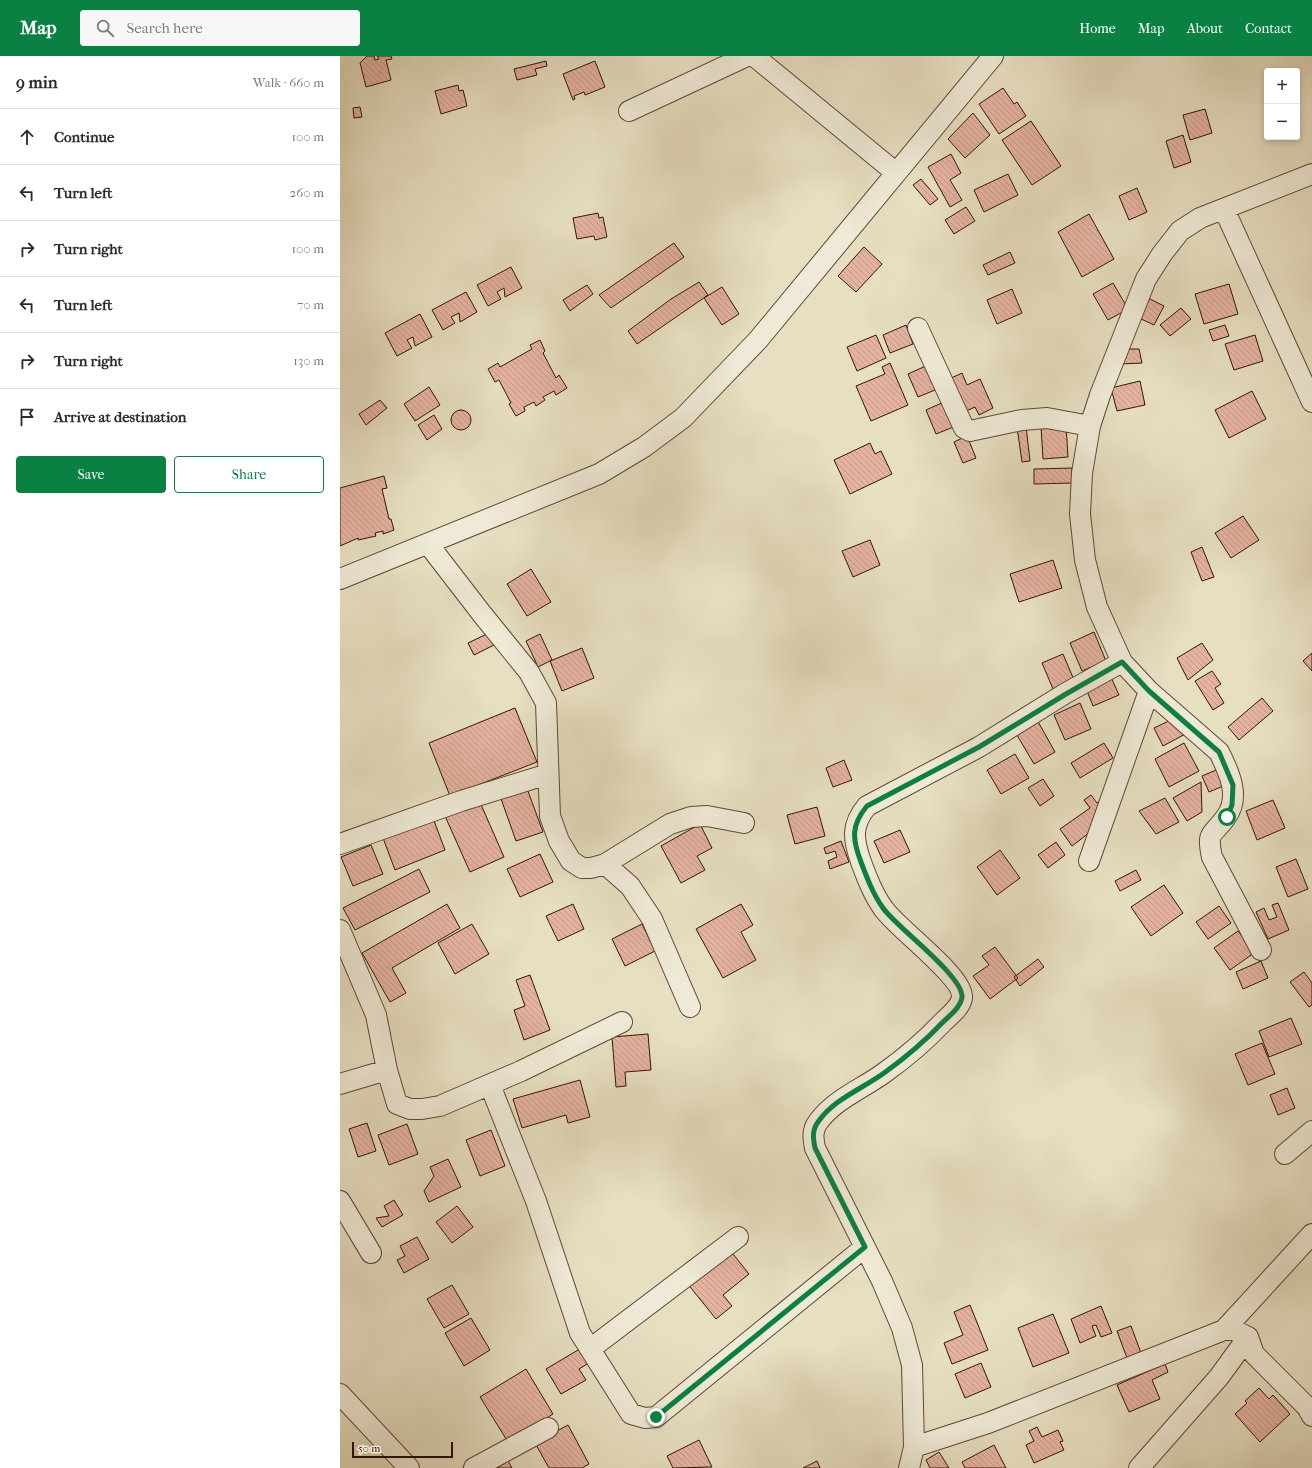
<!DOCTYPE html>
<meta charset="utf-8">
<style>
:root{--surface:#fff;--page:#f7f7f7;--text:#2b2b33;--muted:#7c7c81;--line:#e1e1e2;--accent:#0b8043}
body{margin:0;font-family:"IM FELL French Canon",serif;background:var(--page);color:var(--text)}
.controls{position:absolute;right:12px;top:12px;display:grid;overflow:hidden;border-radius:4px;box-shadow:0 2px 6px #0003}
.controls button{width:36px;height:36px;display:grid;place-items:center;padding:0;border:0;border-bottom:1px solid var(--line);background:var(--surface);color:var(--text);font:20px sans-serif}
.scale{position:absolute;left:12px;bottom:10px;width:101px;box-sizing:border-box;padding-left:4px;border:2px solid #321603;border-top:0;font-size:11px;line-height:14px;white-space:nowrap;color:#321603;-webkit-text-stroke:3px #efead7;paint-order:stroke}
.stop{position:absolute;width:12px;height:12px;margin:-9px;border:3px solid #0b8043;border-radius:50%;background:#fff}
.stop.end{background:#0b8043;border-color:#fff;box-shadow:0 1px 4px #0008}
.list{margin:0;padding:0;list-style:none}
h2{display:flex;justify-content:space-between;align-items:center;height:52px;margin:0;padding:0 16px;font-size:17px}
h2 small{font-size:13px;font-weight:400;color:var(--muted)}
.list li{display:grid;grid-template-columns:26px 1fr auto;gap:12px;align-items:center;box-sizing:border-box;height:56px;padding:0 16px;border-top:1px solid var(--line)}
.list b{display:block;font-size:15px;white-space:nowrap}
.list em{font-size:13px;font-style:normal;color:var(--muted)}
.actions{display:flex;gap:8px;padding:12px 16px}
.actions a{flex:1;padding:9px 0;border:1px solid var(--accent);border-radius:4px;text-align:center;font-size:14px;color:var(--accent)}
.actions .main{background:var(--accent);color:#fff}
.icon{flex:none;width:22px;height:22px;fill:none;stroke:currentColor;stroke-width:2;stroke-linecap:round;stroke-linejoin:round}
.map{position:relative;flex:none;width:972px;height:1412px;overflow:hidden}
header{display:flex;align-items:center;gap:24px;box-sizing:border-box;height:56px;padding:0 20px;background:var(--accent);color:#fff}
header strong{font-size:19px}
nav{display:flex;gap:22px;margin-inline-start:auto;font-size:14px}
.search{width:280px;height:36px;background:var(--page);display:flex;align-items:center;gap:10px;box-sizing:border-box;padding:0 14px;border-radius:4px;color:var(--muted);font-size:15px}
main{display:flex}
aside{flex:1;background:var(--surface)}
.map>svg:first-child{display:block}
.building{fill:url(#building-back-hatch);stroke:#321603}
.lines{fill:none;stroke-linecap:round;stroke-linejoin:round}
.minor-casing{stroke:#5f4833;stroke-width:22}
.minor{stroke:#efead7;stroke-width:20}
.route{stroke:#0b8043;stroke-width:5}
</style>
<header>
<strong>Map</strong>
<div class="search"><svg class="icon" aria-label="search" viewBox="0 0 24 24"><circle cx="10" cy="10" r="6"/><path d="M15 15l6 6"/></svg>Search here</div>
<nav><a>Home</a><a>Map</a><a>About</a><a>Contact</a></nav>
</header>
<main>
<aside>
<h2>9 min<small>Walk · 660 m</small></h2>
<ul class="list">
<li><svg class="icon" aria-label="ahead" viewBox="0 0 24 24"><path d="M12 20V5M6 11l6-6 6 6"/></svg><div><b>Continue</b></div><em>100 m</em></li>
<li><svg class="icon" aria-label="left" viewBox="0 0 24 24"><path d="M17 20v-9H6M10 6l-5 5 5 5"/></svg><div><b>Turn left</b></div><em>260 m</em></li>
<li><svg class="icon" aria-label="right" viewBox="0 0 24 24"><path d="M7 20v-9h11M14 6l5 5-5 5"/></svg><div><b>Turn right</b></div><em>100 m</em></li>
<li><svg class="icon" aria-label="left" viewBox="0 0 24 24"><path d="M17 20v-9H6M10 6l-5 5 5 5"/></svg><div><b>Turn left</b></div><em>70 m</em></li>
<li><svg class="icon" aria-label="right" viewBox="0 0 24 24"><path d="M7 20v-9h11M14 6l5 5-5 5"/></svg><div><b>Turn right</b></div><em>130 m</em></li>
<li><svg class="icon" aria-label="arrive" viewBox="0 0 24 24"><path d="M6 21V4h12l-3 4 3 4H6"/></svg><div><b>Arrive at destination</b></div></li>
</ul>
<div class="actions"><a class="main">Save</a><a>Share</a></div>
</aside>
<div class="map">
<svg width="972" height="1412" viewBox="0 0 972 1412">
<defs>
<pattern id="building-back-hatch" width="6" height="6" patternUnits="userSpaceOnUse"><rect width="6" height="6" fill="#e5b3a2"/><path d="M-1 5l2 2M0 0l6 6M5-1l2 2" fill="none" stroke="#c5998a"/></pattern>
</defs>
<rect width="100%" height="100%" fill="#e7dfc2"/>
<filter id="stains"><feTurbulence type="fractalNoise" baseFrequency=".005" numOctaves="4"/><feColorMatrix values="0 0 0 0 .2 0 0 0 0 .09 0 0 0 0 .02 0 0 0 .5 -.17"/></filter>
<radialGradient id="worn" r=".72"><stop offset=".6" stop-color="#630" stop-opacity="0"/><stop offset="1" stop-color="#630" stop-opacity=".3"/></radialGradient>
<path class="building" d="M 27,0 L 34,0 L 35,4 L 39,3 L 37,0 L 51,0 L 52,3 L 46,4 L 51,24 L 26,31 L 20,7 Z
M 206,5 L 207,10 L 195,13 L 197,19 L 177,24 L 174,13 Z
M 255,5 L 265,31 L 245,39 L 244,36 L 234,40 L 235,43 L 233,44 L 223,18 Z
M 118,29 L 119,35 L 123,34 L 127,50 L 101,58 L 95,35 Z
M 663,32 L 674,48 L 677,46 L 686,60 L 659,78 L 639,48 Z
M 20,51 L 22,61 L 14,62 L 13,52 Z
M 865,53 L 872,77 L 850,84 L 843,59 Z
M 633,57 L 650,79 L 625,102 L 608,83 Z
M 691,65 L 721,110 L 692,129 L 662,84 Z
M 843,79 L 851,106 L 834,112 L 826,85 Z
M 611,98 L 621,117 L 610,124 L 622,144 L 610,151 L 588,111 Z
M 668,118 L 678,139 L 644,156 L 634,134 Z
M 581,123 L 598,143 L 590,149 L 573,129 Z
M 797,132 L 807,156 L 789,164 L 779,140 Z
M 626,151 L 635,165 L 614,178 L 605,164 Z
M 258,157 L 259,162 L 263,161 L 267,181 L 255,184 L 254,180 L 237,183 L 233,162 Z
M 749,158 L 774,203 L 742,221 L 718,176 Z
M 334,187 L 344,201 L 271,252 L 259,239 Z
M 524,191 L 542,208 L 516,236 L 498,220 Z
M 670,196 L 675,207 L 648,219 L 643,209 Z
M 171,211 L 182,232 L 165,241 L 164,232 L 157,236 L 161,243 L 148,250 L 137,229 Z
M 359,226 L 368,239 L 297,288 L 288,275 L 331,243 Z
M 773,227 L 788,253 L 768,264 L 753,238 Z
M 889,228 L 898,258 L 864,268 L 855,238 Z
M 247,229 L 253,238 L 230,255 L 223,244 Z
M 382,231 L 399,258 L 382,269 L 364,242 Z
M 672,233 L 682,257 L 657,268 L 647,244 Z
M 126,236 L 137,256 L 120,266 L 119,257 L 111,261 L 115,267 L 103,274 L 92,254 Z
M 808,242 L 824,250 L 814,269 L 799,262 Z
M 841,252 L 851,263 L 830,280 L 820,269 Z
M 80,258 L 92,281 L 75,290 L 73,281 L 67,284 L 72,292 L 57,300 L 45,277 Z
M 566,269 L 573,288 L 550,297 L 543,279 Z
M 885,269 L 889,280 L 873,285 L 869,274 Z
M 536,279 L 546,302 L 517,315 L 507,291 Z
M 915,279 L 923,305 L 894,314 L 885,288 Z
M 200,284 L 205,295 L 203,297 L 216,322 L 219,319 L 227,332 L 216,339 L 214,335 L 203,341 L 205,344 L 196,350 L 194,346 L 184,351 L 185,355 L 176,360 L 169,348 L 171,347 L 159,324 L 155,326 L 148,313 L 158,307 L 160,311 L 192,293 L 190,289 Z
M 784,293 L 799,293 L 802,307 L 781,308 Z
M 550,307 L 568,349 L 531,365 L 516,330 L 545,318 L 542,311 Z
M 590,308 L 600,332 L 578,341 L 568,318 Z
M 622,317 L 627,329 L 640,323 L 653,352 L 639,359 L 635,351 L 622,357 L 607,324 Z
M 800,325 L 805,349 L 777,355 L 771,332 Z
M 89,331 L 100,349 L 75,365 L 64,348 Z
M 912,335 L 926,363 L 889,382 L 875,354 Z
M 40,344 L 47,352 L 26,369 L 19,358 Z
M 606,345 L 616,370 L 596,378 L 586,354 Z
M111 364a10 10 0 1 1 20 0a10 10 0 1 1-20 0Z
M 94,359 L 102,373 L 87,384 L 78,369 Z
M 726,369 L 728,401 L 703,403 L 701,371 Z
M 686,370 L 690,405 L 682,406 L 677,371 Z
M 627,380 L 636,402 L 623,407 L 614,386 Z
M 530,387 L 535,398 L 541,395 L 552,418 L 510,438 L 494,404 Z
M 732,412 L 732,427 L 694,428 L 694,413 Z
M 44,420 L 47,432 L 42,433 L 49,463 L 51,463 L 54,474 L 43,478 L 43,475 L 35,477 L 36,480 L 18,484 L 18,482 L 0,490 L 0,432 Z
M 903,460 L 919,484 L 891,502 L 875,477 Z
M 530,484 L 540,509 L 513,521 L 502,495 Z
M 862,491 L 874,521 L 862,525 L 851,496 Z
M 713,504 L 722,532 L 679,546 L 670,518 Z
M 191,513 L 211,546 L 187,560 L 167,528 Z
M 151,576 L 156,588 L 134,599 L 128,587 Z
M 754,576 L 766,605 L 742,615 L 730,587 Z
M 200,578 L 212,604 L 198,611 L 186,585 Z
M 862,587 L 873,604 L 848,624 L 837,602 Z
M 242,592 L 254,622 L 222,635 L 210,605 Z
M 972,597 L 972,615 L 963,605 Z
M 723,598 L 734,624 L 713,633 L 702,607 Z
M 872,615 L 881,628 L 875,632 L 884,647 L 873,654 L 855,625 Z
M 770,619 L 779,639 L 753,650 L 745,630 Z
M 922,642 L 933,655 L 899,684 L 888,671 Z
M 740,647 L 751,673 L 725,684 L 714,659 Z
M 175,652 L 197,706 L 110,740 L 89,687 Z
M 696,662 L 715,696 L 694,708 L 674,674 Z
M 835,662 L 851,675 L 823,690 L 814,672 Z
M 764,687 L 773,702 L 740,722 L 731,707 Z
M 844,687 L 859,715 L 829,731 L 815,703 Z
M 675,698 L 689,722 L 661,738 L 647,714 Z
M 504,704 L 512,724 L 493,731 L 486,712 Z
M 881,712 L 888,728 L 869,736 L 862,720 Z
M 703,723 L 714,740 L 700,750 L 688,732 Z
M 861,726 L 862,756 L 847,765 L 833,742 Z
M 185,727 L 203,776 L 176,785 L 159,737 Z
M 751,739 L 757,747 L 762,743 L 749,777 L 732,790 L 720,773 L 750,752 L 744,744 Z
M 825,742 L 839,766 L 816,778 L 799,755 Z
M 139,744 L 164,801 L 130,816 L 105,760 Z
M 933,744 L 945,772 L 917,784 L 906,755 Z
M 477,751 L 485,780 L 455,788 L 447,759 Z
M 93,762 L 105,794 L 55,814 L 43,782 Z
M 360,768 L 372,792 L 357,800 L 365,814 L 341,827 L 321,790 Z
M 560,774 L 570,796 L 544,807 L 534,785 Z
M 501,785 L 509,806 L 490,813 L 488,805 L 497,801 L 495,795 L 486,798 L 484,792 Z
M 716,786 L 725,799 L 708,812 L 698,799 Z
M 31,789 L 43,818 L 13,830 L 1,801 Z
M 660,794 L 680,822 L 657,839 L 637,811 Z
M 200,798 L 213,826 L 180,841 L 167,813 Z
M 956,803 L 968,833 L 948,841 L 936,811 Z
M 79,813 L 90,836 L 15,874 L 3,852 Z
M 796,814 L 801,824 L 780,835 L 775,825 Z
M 824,829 L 843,857 L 811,880 L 791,851 Z
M 938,847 L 949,874 L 928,883 L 916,856 L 924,852 L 929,864 L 937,861 L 932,849 Z
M 107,848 L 120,872 L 52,912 L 66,937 L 50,946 L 22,897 Z
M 233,848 L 244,873 L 218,885 L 206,860 Z
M 401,848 L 413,869 L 401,876 L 416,904 L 383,922 L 356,873 Z
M 879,850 L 891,867 L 868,883 L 856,866 Z
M 132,868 L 149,898 L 115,918 L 98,887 Z
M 302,868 L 315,895 L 285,910 L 272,883 Z
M 898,875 L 914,897 L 890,914 L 874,892 Z
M 655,891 L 678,922 L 650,943 L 633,920 L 649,909 L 642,900 Z
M 698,903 L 704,911 L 680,930 L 674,921 Z
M 921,905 L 928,922 L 903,933 L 896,916 Z
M 964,916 L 972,927 L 972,949 L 969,951 L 950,926 Z
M 190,919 L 210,974 L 184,984 L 174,954 L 185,950 L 176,924 Z
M 951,962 L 962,988 L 929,1001 L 919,975 Z
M 308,978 L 311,1014 L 285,1016 L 286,1030 L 276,1031 L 272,981 Z
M 922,987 L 935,1018 L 908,1029 L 895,998 Z
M 240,1024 L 250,1061 L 228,1067 L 226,1059 L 182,1072 L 173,1043 Z
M 947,1032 L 955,1052 L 938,1059 L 930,1039 Z
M 27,1067 L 36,1095 L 18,1101 L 9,1073 Z
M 67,1068 L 78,1098 L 49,1109 L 38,1079 Z
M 151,1074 L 165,1110 L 140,1120 L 126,1084 Z
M 108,1103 L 121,1131 L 89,1146 L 84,1135 L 94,1120 L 90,1111 Z
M 54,1144 L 63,1159 L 42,1171 L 36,1162 L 49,1160 L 44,1150 Z
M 117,1150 L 133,1171 L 112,1187 L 96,1166 Z
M 77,1181 L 89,1203 L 64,1217 L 57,1204 L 65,1200 L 60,1190 Z
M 389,1193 L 409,1218 L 383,1239 L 392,1250 L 376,1263 L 347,1227 Z
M 112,1229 L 129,1258 L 104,1272 L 87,1243 Z
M 630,1249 L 648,1294 L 612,1308 L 604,1287 L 623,1279 L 614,1256 Z
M 761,1250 L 772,1277 L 761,1281 L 756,1269 L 752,1270 L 756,1280 L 740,1287 L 731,1263 Z
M 713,1258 L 729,1297 L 693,1311 L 678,1272 Z
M 131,1262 L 150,1294 L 124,1310 L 105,1277 Z
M 791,1270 L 801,1297 L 787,1302 L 777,1275 Z
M 243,1291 L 252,1305 L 239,1313 L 246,1324 L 221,1338 L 206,1313 Z
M 641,1307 L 651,1331 L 625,1342 L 615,1318 Z
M 825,1308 L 828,1316 L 812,1324 L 820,1343 L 789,1356 L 777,1329 Z
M 186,1313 L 213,1358 L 168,1386 L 140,1341 Z
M 919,1332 L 929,1343 L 933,1339 L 950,1358 L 920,1386 L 895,1358 L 907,1347 L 905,1345 Z
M 228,1369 L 249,1408 L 242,1412 L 209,1412 L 195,1387 Z
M 697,1371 L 702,1381 L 718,1374 L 723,1385 L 720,1386 L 724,1394 L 694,1407 L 686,1389 L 694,1385 L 689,1375 Z
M 359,1384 L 372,1411 L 333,1412 L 327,1400 Z
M 654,1389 L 666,1412 L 625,1412 L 622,1406 Z
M 599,1396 L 609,1412 L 590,1412 L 586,1404 Z
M 168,1405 L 172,1412 L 157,1412 Z
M 477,1405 L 480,1412 L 463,1412 Z"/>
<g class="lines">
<defs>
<path id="minor" d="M 414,0 L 555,116
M 289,55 L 407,0
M 884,153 L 972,346
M 578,272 L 624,372 L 630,375 L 682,364 L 707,362 L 750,370
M 88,488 L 142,558 L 189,616 L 206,647 L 210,760 L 219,785 L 231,805 L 242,812 L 251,812 L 265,808 L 330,768 L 351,761 L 367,760 L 404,767
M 0,523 L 259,418 L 304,391 L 343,362 L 418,284 L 653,0
M 0,788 L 121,745 L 208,718
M 749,805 L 809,635
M 265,808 L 290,830 L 312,863 L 350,951
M 0,874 L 36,959 L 47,1014 L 57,1048 L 70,1053 L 82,1053 L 100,1050 L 181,1015 L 282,966
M 921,894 L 872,801 C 866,774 873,780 886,761 C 901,741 889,716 879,696 L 809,635 L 782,606 L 757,551 L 745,504 L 740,458 L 742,417 L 750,370 L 760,339 L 806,223 L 822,198 L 840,175 L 860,162 L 972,118
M 0,1028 L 47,1014
M 150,1029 L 196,1145 L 240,1277 L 291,1358 L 305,1362 L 316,1361 L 525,1191
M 945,1098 L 972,1075
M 0,1145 L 31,1197
M 884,1274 L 972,1178
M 250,1293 L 398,1181
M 0,1338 L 69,1412
M 574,1391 L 648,1367 L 884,1274 L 894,1274 L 908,1281 L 914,1298 L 967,1351 L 972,1360
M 134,1412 L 208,1372
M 569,1412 L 574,1391 L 572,1309 L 562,1272 L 542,1225 L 475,1092 C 473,1082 472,1074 478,1066 C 495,1043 522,1033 544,1017 C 565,1002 585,985 603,966 C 610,959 620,952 622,942 C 625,921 556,872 543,852 C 533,838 527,822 521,806 C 513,783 511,769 527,750 L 639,691 L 726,637 L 782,606
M 799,1412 L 879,1321 L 908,1281"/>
</defs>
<use href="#minor" class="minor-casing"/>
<use href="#minor" class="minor"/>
</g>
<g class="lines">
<path class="route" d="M 316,1361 L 525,1191 L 475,1092 C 473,1082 472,1074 478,1066 C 494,1043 522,1033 544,1017 C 565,1002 585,985 603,966 C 610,959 620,952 622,942 C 625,921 556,871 543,852 C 533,838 527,822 521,806 C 512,783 511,769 527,750 L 639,691 L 726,638 L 782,606 L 809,635 L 879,696 L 893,729 L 892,749 L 887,761"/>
</g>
<rect width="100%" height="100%" filter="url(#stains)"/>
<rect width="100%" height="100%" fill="url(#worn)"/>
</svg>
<div class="controls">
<button>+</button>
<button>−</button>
</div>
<div class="scale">50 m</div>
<div class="stop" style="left:887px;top:761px"></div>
<div class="stop end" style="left:316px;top:1361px"></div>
</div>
</main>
